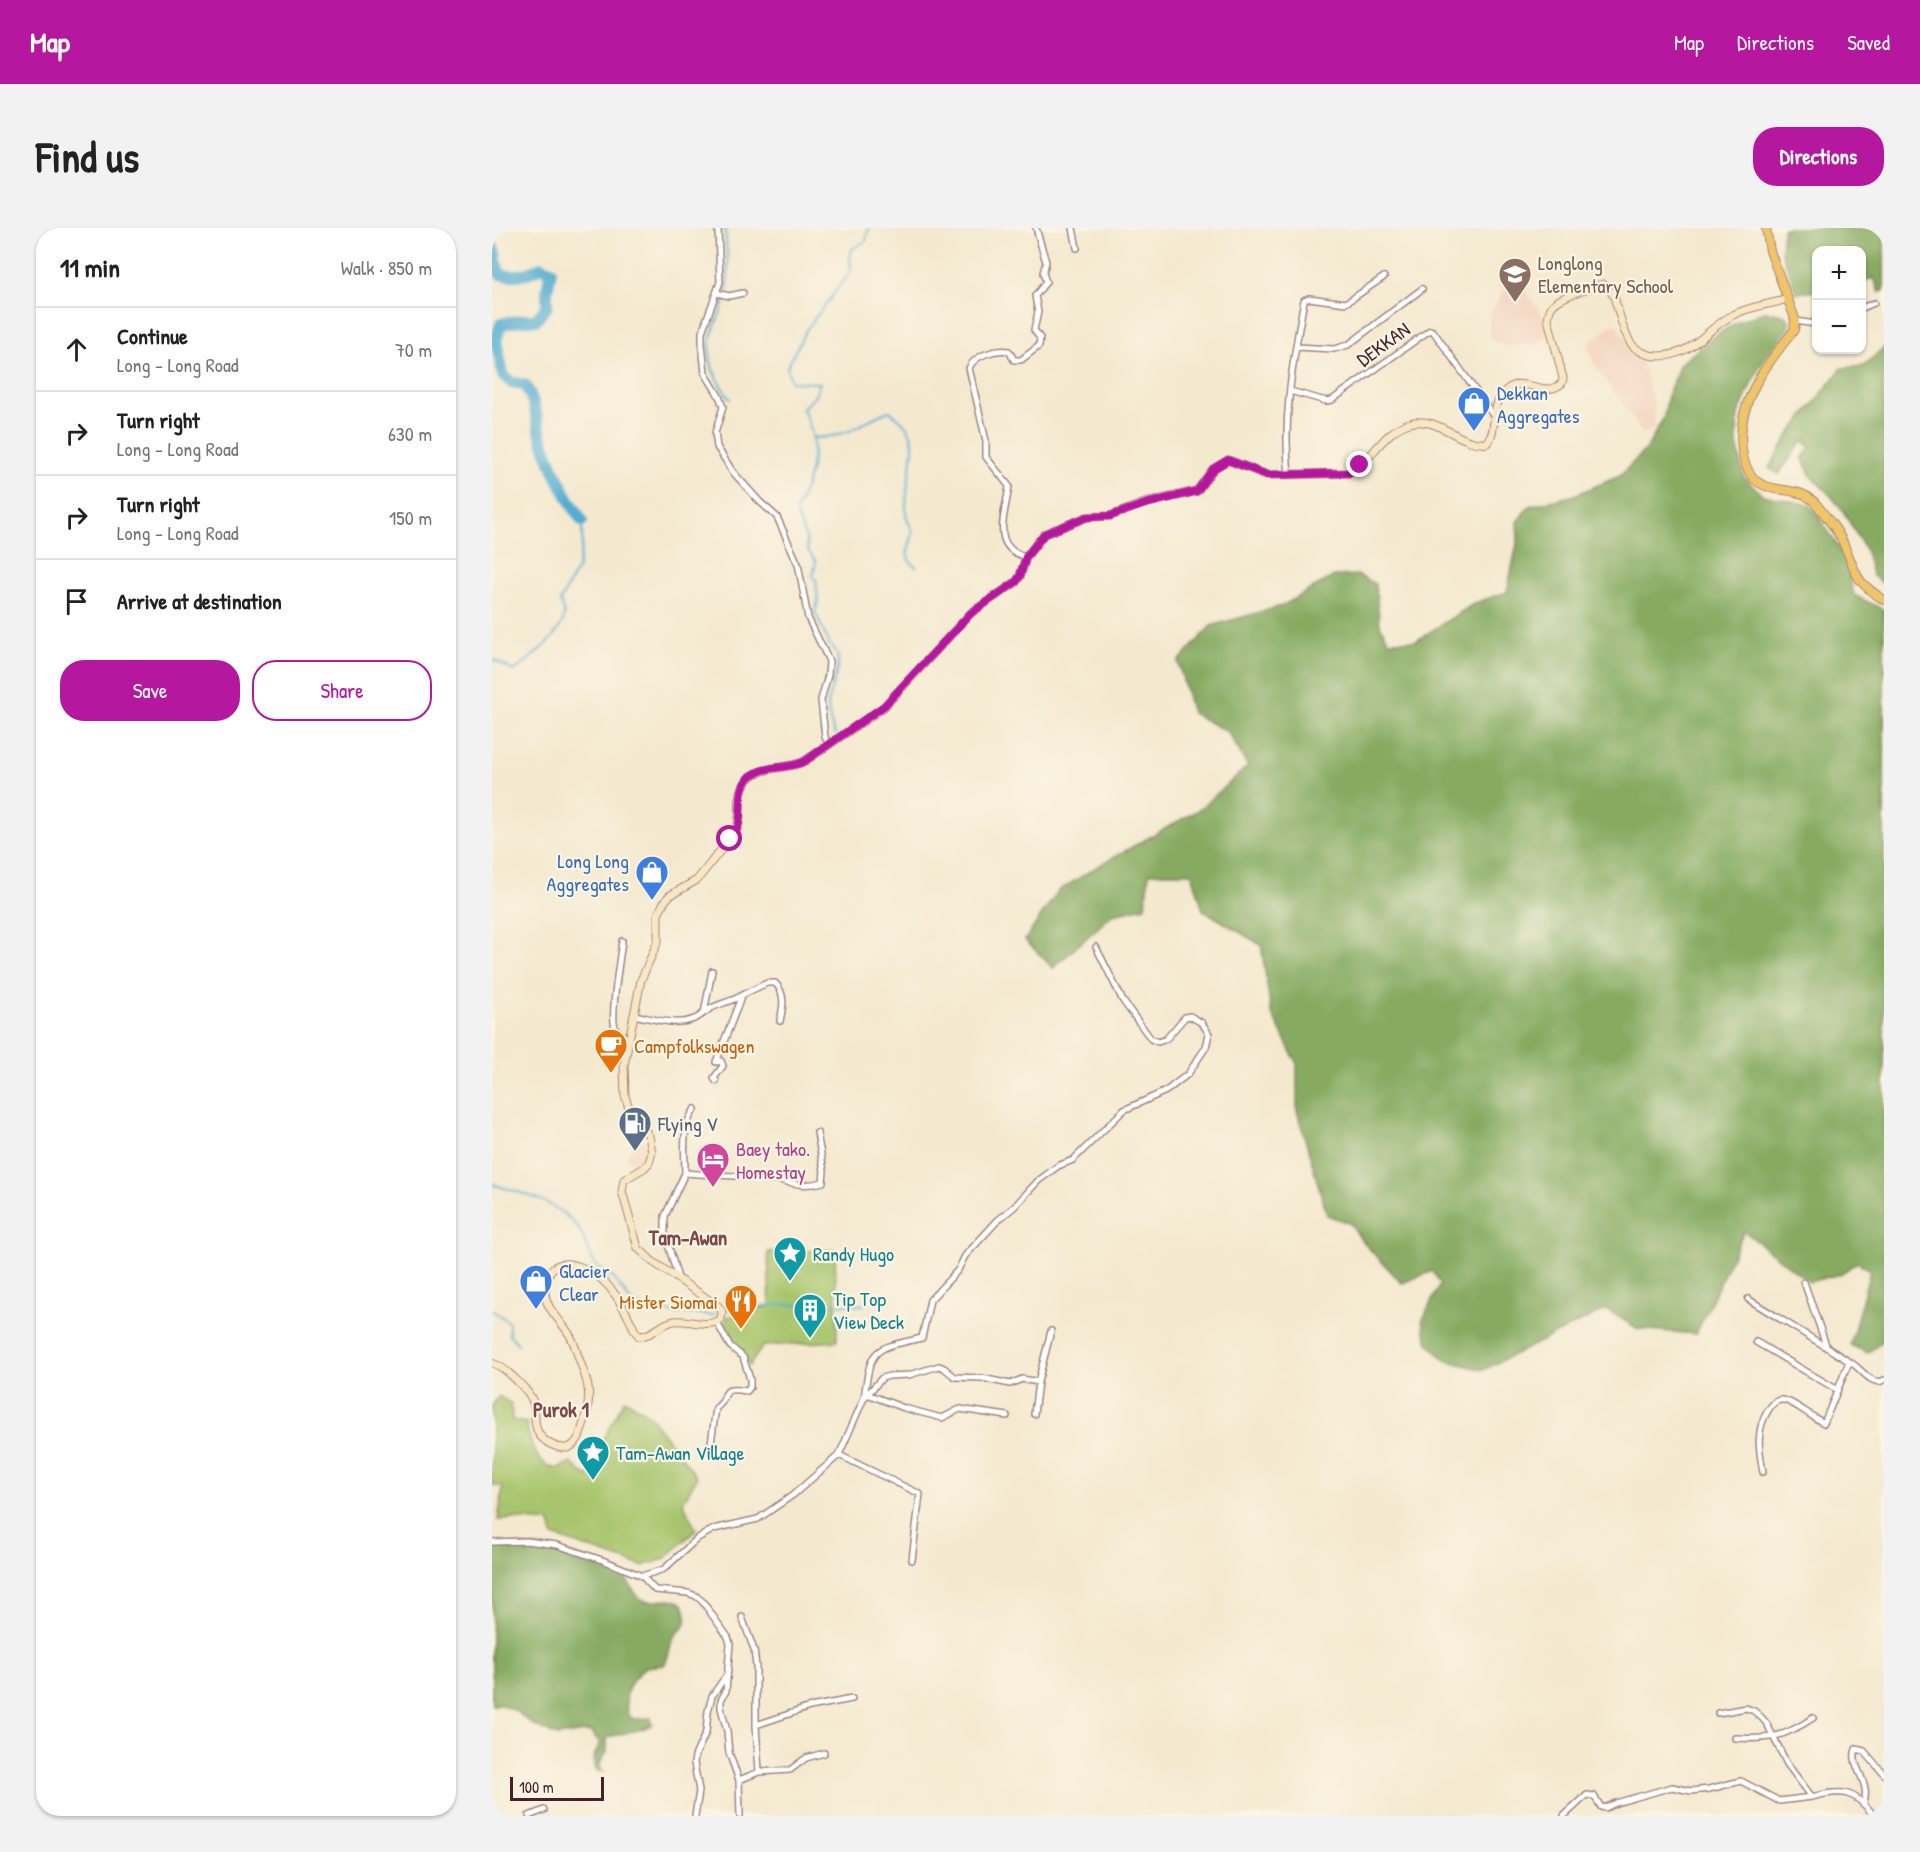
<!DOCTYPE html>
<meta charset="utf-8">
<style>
:root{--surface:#fff;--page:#f2f2f2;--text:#222;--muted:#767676;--line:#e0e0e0;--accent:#b5179e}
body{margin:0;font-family:"Patrick Hand",sans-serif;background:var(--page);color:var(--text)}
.controls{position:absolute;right:18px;top:18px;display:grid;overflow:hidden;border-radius:12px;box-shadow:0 2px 4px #0004}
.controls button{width:54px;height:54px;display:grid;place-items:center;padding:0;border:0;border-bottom:2px solid var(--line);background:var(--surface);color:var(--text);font:30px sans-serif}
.scale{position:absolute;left:18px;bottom:15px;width:94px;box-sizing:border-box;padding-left:6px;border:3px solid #4a1f2b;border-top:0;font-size:16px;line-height:21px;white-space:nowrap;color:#4a1f2b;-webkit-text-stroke:4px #fcf5e5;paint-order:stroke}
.stop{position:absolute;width:18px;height:18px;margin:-14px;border:4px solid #b5179e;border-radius:50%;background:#fff}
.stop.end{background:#b5179e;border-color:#fff;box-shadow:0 2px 6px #0008}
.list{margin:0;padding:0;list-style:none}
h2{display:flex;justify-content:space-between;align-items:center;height:78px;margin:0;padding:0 24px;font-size:26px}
h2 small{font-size:20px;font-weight:400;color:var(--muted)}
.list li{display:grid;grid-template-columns:39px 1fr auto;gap:18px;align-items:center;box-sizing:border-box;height:84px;padding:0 24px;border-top:2px solid var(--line)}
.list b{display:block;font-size:22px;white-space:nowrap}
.list p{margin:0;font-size:20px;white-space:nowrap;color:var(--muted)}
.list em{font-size:20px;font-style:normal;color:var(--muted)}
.actions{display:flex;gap:12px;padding:18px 24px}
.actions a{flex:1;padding:14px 0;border:2px solid var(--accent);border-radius:24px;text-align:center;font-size:21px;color:var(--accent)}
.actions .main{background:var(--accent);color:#fff}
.icon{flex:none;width:33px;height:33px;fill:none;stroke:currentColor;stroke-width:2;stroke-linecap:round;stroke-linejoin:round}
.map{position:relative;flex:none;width:1392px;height:1588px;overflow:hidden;border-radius:24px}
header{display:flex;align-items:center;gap:36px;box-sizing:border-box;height:84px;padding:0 30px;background:var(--accent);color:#fff}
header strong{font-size:28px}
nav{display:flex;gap:33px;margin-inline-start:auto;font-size:21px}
.intro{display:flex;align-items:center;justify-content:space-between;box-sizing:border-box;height:144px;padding:0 36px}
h1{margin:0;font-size:42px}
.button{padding:15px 27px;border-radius:24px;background:var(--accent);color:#fff;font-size:21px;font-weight:700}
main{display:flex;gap:36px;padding:0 36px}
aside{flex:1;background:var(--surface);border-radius:24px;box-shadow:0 2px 4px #0004}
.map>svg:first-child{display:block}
.built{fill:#f3d4bf}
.green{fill:#a7c56c;stroke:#78724c;stroke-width:1.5}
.forest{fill:#85aa60;stroke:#686446;stroke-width:1.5}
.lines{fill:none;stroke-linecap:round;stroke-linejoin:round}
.stream{stroke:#54add1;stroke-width:2}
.river{stroke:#54add1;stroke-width:12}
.street-casing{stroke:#9f847d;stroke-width:8}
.secondary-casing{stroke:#9f847d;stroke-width:9}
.primary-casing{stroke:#9f847d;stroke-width:10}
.street{stroke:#fff;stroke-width:5}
.secondary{stroke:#f9e7c3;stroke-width:7}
.primary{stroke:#f0c469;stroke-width:8}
.route{stroke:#b5179e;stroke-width:8}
.labels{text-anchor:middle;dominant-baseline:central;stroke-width:4.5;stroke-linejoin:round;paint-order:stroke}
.education-label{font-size:20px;fill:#785e54;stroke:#fcf5e5;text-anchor:start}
.street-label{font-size:20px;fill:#4a1f2b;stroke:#fcf5e5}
.shop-label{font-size:20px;fill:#366cbe;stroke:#fcf5e5;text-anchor:start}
.food-label{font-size:20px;fill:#c56008;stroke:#fcf5e5;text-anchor:start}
.service-label{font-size:20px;fill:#4e5e75;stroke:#fcf5e5;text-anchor:start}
.hotel-label{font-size:20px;fill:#b23c85;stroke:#fcf5e5;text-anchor:start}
.culture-label{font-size:20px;fill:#0d838f;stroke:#fcf5e5;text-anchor:start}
.neighbourhood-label{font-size:21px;font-weight:bold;fill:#7e4749;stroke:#fcf5e5}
</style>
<header>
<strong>Map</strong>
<nav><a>Map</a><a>Directions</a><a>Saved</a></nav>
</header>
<div class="intro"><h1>Find us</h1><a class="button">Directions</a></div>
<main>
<aside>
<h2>11 min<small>Walk · 850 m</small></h2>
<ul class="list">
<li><svg class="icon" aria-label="ahead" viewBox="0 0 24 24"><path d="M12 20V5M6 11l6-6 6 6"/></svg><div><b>Continue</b><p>Long - Long Road</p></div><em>70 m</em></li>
<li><svg class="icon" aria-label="right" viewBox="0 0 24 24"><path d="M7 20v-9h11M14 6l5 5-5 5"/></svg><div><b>Turn right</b><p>Long - Long Road</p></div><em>630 m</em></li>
<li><svg class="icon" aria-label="right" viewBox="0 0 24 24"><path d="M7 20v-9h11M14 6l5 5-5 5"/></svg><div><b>Turn right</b><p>Long - Long Road</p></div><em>150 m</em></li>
<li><svg class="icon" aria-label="arrive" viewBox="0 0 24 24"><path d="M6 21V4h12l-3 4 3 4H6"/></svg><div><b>Arrive at destination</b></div></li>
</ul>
<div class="actions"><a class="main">Save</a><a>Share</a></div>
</aside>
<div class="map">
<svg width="1392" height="1588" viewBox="0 0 1392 1588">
<rect width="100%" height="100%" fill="#fcf5e5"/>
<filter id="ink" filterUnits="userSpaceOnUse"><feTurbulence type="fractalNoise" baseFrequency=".0167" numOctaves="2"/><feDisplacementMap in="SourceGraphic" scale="12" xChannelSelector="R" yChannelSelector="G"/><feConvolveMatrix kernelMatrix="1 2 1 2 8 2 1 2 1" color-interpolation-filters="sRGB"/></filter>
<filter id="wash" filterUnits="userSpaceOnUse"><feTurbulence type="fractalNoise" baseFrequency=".008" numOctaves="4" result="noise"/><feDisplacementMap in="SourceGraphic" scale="24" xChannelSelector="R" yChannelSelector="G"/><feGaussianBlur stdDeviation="1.35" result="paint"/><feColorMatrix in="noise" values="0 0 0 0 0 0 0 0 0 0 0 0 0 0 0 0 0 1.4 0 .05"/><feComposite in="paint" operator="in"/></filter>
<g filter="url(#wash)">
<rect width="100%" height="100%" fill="#f4e9cf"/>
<path class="built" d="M 1027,53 L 1054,92 L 1057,106 L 1049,115 L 1017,119 L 998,111 L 997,87 L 1011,64 Z
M 1123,95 L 1148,129 L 1162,175 L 1163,201 L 1151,205 L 1104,140 L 1094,117 Z
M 153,911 L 156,925 L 150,933 L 144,937 L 133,930 L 143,913 Z"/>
<path class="green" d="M 343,1022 L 345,1113 L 271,1118 L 257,1138 L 254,1130 L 238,1115 L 230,1099 L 236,1088 L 253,1090 L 254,1081 L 278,1079 L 276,1024 Z
M 7,1168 L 19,1176 L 20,1192 L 35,1195 C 36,1210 44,1235 61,1240 C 67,1242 74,1238 79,1235 L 95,1249 L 104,1239 L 99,1233 L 133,1171 L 157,1187 L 205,1249 L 191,1274 L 204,1302 L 172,1331 L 150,1338 L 61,1308 L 58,1294 L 22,1291 L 6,1292 L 11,1259 L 0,1257 L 0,1178 Z"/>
<path class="forest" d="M 1291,0 L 1392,0 L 1392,63 L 1387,64 L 1382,50 L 1370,53 L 1370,22 L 1324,22 L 1324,63 L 1305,65 L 1289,24 Z
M 1272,84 C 1282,84 1290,84 1297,92 L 1297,100 L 1273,130 L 1260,154 L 1246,187 L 1245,215 L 1252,249 L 1271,267 L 1318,277 L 1329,291 L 1353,331 L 1362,367 L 1392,382 L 1392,1112 L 1376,1125 L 1358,1117 L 1378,1043 L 1366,1034 L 1348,1046 L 1317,1054 L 1252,1003 L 1204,1106 L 1146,1101 L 1114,1081 L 991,1142 L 953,1132 L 936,1115 L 930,1093 L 948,1056 L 941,1043 L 910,1055 L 870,1013 L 859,996 L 835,987 L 805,883 L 805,836 L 779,784 L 769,717 L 711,682 L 700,645 L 657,645 L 653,679 L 621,686 L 561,740 L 533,712 L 566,663 L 608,637 L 708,581 L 756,538 L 736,504 L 700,485 L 686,434 L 719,398 L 790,378 L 842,348 L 866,347 L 883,356 L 888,397 L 897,413 L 924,413 L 983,375 L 1015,364 L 1026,311 L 1025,294 L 1037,278 L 1080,268 L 1128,248 L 1155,220 L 1172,189 L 1176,167 L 1188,136 L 1224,107 L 1243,95 Z
M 1392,119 L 1392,356 L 1380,347 L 1374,323 L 1351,283 L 1339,268 L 1319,248 L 1310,230 L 1318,220 L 1311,212 L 1287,246 L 1277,240 L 1297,207 L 1350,140 L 1372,138 Z
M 0,1318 C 36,1313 95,1327 127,1345 C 138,1351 142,1369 151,1372 C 165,1377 179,1366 191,1376 C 201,1404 186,1397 180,1414 C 177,1422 177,1429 172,1437 L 153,1439 C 136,1455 131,1465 136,1487 L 142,1491 L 159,1490 L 160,1497 C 145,1504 130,1504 115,1510 L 115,1524 L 108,1535 L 109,1541 L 113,1544 L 105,1543 C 99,1533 103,1525 108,1515 L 99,1503 L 65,1508 L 41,1497 L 24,1483 L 9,1477 L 0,1477 Z"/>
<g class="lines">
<path class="stream" d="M 233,0 C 234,20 238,42 235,61 C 233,77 225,91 220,106 C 212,129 224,153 238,171
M 321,210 C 337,210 353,206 367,198 C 378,192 385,187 397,183 C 435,207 417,229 415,265 C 414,273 413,286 416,293 C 417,296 419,298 420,301 C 423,317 406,325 424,339
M 0,432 L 2,432 L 22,443 C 36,433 71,405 72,387 C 72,383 69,377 68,373 L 86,339 L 90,316 L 90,293
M 343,506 C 339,498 334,479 337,469 C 340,452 356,429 337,416 L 323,384 L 326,373 L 324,352 L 321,349 L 324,333 L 316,323 L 314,310 L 303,284 C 313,263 323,235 321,211 C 320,201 314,190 311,180 L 323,168 L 328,155 L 299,154 L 295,139 L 314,102 L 359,43 L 358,31 L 360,21 L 374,13 L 377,0
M 0,956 C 31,966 64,972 85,999 C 94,1010 96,1027 104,1037 C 108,1042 117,1046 122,1051 C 129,1058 134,1071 143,1076 C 159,1085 201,1085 220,1087 L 223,1086
M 0,1082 L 17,1094 L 17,1106 L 26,1116
M 236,1083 C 281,1073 327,1077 372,1077"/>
<path class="river" d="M 0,17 C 5,25 3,37 8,46 C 24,49 34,47 49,39 L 59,43 L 55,63 L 55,78 L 44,92 L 30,92 L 9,96 L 4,112 L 11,147 L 19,154 L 33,157 C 43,173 44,189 49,207 C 58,237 73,267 90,293"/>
</g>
</g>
<g filter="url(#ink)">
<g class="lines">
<defs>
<path id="street" d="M 226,0 L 228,54 L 210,104 L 210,116 L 213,145 L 227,168 L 231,179 L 223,205 L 225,219 L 241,244 L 267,273 L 285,289 L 306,336 L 316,390 L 337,433 L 336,447 L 329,472 L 333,509 L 337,517
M 581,0 L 585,20
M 225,65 L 237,68 L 251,65
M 1370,80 L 1382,75
M 1303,93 L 1324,96
M 804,119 L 842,121 L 856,117 L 930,61
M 798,163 L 834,173 L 840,172 L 938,102 L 941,103 L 1001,187
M 797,246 C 790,188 802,129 812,72 L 817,70 L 854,75 L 892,49
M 534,329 C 497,319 514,285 517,258 L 494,229 L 494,213 L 477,140 C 483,127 503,121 517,123 L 522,132 L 529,132 L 547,118 L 548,110 L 542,102 L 546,84 L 543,68 L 554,54 L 551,45 L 554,34 L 544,0
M 130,713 C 128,731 118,785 123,799 C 125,805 132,808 137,812
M 250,767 L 275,755 L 283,755 C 294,765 291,780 288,793
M 212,785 C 223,775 236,776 250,767 L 224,834 L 229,833 L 231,838 L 222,850 L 224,853
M 142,787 C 164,791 193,802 212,785 L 220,743
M 193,945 C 193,924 189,898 203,881
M 186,1050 L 173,1006 L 173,988 L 193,945 C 218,947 244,948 269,949 C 293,951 305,961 331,954 L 332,943 L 325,905
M 1312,1054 L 1335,1120
M 1256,1071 C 1291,1093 1327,1114 1361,1136 C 1370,1142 1381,1159 1392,1152
M 1264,1114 L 1344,1161
M 375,1166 L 412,1180 L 450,1190 L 468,1181 L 515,1188
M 372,1170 C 379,1119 380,1121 430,1110 L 438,1072 L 466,1042 L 473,1028 L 506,992 L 522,979 L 546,953 L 566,938 L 581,932 L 632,882 L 674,863 L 696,846 L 714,819 L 717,806 L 710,795 L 698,788 L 693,789 L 674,811 L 666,814 L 659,811 L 631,773 L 604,719
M 542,1186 L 546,1154 L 559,1103
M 219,1215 L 224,1180 C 241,1168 223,1158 255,1163 L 258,1159 L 258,1151 L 251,1129 L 238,1118 L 225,1095
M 347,1227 L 428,1266 L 420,1332
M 1271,1244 C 1267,1221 1263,1202 1277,1181 C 1280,1176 1284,1171 1291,1172 C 1301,1173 1321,1190 1332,1195 L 1357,1134
M 0,1314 L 35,1313 L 65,1317 L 113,1333 L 150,1348 L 163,1362 L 196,1365 L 204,1368 L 210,1373 L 236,1409 L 238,1416 L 234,1463 L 229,1472 L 229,1480 L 235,1503 L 237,1525 L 247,1552 L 248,1588
M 150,1348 L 172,1341 L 206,1310 L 222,1301 L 266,1291 L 301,1267 L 347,1227 L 372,1170 L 390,1150 L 397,1148 L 417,1147 L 447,1138 L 452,1140 L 463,1149 L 490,1150 L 518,1156 L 530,1151 L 546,1154
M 1226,1485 L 1254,1480 L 1262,1483 L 1270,1490 L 1275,1496 L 1295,1536 L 1320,1569 C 1350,1561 1363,1562 1382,1588
M 264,1497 L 318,1479 L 360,1471
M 1243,1510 C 1277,1512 1292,1509 1321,1490
M 267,1544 L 298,1542 L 314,1530 L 332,1525
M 247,1552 L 267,1544 L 264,1497 L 264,1438 L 262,1422 L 250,1389
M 1371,1576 C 1381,1555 1357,1539 1364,1521 L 1372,1523 L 1392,1546
M 37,1588 L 52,1582
M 203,1588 L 207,1563 L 202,1535 L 203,1528 L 214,1504 L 216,1483 L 220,1468 L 234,1448
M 1072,1588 L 1095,1567 L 1102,1568 L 1109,1579 L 1113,1580 L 1124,1575 L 1180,1559 L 1199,1563 L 1217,1561 L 1249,1553 L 1287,1573 L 1320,1569"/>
<path id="secondary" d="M 0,1135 C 12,1138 37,1162 41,1174 C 44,1181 42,1190 44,1198 C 46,1212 63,1221 76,1220 C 87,1215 89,1204 92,1194 C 101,1166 96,1154 86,1128 C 83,1119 81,1110 75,1103 C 67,1090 53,1080 53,1064 C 53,1017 100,1038 118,1060 C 129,1073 136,1088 143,1103 L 147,1108 C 161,1108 169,1095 182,1093 C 197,1091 217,1101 229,1091 L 230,1083 L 226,1078 L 161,1034 L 146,1020 L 130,963 L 132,952 L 152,940 L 157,935 L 160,924 L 157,908 L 137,880 L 133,868 L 132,837 L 149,752 L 166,713 L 166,687 L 171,676 L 177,668 L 205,652 L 244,603 C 250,591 245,578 249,565 C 257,534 291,544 313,533 L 392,479 L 479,385 L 524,354 L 528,348 L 534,329 L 552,306 L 595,289 L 618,288 L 653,275 L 705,263 L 721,241 L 736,232 L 775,247 L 857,245 C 877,238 890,202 918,195 C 946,187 969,219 995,215 C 1007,202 996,174 1017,160 C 1034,148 1053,171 1070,155 L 1071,150 L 1056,91 C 1057,85 1057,81 1061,77 C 1069,68 1099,59 1111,56 L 1118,62 L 1122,69 L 1132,102 L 1138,114 C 1144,123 1156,128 1166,128 C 1202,128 1213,101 1241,87 C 1258,78 1277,77 1295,71"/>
<path id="primary" d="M 1274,0 L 1278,23 L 1302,88 L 1303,93 L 1302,102 C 1272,140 1241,178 1251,228 C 1254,241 1260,252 1271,257 C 1290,265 1311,259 1325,277 C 1335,290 1347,303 1353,319 C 1366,349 1362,352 1392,372"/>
</defs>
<use href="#street" class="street-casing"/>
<use href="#secondary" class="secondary-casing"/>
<use href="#primary" class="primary-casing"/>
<use href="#street" class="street"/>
<use href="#secondary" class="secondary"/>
<use href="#primary" class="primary"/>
</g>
</g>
<g class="lines" filter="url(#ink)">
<path class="route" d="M 238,611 C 242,606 246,601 247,595 C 251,577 243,555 264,545 C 279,537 298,541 313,533 L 392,478 L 479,385 L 524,354 L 528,348 L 534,329 L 552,306 L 595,289 L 618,288 L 653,276 L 705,263 L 721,241 L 736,232 L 775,247 L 856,245 L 864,242 L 868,237"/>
</g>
<defs>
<symbol id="school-pin" viewBox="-11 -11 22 30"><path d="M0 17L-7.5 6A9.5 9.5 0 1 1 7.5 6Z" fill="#8d6e63" stroke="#fcf5e5"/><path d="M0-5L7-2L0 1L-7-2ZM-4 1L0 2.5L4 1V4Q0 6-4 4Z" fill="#fff"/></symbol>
<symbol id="shop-pin" viewBox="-11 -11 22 30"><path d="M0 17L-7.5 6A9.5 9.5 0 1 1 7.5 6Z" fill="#3f7fe0" stroke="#fcf5e5"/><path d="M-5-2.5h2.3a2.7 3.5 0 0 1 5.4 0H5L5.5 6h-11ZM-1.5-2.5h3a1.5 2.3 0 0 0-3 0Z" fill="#fff"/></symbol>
<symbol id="cafe-pin" viewBox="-11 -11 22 30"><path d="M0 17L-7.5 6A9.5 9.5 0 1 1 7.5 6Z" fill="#e8710a" stroke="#fcf5e5"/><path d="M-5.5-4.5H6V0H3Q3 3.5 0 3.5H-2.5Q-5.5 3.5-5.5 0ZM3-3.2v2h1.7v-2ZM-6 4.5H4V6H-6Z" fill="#fff"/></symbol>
<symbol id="fuel-pin" viewBox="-11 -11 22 30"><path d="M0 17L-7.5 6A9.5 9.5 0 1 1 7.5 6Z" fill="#5c6f8a" stroke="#fcf5e5"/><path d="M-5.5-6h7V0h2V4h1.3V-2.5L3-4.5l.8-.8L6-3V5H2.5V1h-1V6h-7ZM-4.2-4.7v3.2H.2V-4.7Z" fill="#fff"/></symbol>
<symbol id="hotel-pin" viewBox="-11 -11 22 30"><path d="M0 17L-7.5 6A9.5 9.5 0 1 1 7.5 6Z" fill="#d1479c" stroke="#fcf5e5"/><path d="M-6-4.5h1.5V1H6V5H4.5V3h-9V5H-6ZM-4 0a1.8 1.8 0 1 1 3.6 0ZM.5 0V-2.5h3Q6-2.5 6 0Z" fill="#fff"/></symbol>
<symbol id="sight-pin" viewBox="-11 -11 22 30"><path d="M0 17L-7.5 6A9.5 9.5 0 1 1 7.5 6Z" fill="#0f9aa8" stroke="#fcf5e5"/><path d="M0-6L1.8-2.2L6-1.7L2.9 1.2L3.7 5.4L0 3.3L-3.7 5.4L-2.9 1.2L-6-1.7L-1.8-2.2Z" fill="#fff"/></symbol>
<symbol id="restaurant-pin" viewBox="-11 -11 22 30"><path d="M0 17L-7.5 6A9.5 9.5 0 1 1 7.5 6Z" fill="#e8710a" stroke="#fcf5e5"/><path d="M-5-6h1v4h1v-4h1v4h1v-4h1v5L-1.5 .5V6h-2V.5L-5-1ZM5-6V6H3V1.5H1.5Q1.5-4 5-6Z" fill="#fff"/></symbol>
<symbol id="building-pin" viewBox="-11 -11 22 30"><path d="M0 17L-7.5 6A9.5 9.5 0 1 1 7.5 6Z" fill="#0f9aa8" stroke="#fcf5e5"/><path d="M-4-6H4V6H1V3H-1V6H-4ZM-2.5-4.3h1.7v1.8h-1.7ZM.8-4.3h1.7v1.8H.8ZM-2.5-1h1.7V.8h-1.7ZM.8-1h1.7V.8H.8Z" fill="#fff"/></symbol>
</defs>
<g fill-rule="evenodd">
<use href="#school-pin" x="1004" y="27" width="38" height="52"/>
<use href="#shop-pin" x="963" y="156" width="38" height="52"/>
<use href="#shop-pin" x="141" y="625" width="38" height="52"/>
<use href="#cafe-pin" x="100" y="798" width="38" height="52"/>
<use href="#fuel-pin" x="124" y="876" width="38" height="52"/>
<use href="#hotel-pin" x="202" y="912" width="38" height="52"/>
<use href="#sight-pin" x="279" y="1006" width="38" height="52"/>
<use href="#shop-pin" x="25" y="1034" width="38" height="52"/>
<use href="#restaurant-pin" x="230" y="1054" width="38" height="52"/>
<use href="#building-pin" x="299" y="1063" width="38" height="52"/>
<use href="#sight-pin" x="82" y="1205" width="38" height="52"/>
</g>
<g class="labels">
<g class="education-label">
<text x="1046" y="34">Longlong<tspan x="1046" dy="23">Elementary School</tspan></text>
</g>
<g class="street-label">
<text transform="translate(891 116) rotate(-36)">DEKKAN</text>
</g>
<g class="shop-label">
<text x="1005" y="164">Dekkan<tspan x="1005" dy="23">Aggregates</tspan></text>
<text x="137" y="632" text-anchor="end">Long Long<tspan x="137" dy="23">Aggregates</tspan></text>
<text x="67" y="1042">Glacier<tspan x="67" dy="23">Clear</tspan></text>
</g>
<g class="food-label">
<text x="142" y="817">Campfolkswagen</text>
<text x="226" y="1073" text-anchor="end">Mister Siomai</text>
</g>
<g class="service-label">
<text x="166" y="895">Flying V</text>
</g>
<g class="hotel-label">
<text x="244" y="920">Baey tako.<tspan x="244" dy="23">Homestay</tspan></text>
</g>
<g class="culture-label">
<text x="321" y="1025">Randy Hugo</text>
<text x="341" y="1070">Tip Top<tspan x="341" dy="23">View Deck</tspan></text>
<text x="124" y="1224">Tam-Awan Village</text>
</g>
<g class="neighbourhood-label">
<text x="196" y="1009">Tam-Awan</text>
<text x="69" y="1181">Purok 1</text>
</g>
</g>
</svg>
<div class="controls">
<button>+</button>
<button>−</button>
</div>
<div class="scale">100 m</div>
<div class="stop" style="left:238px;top:611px"></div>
<div class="stop end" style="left:868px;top:237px"></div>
</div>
</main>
